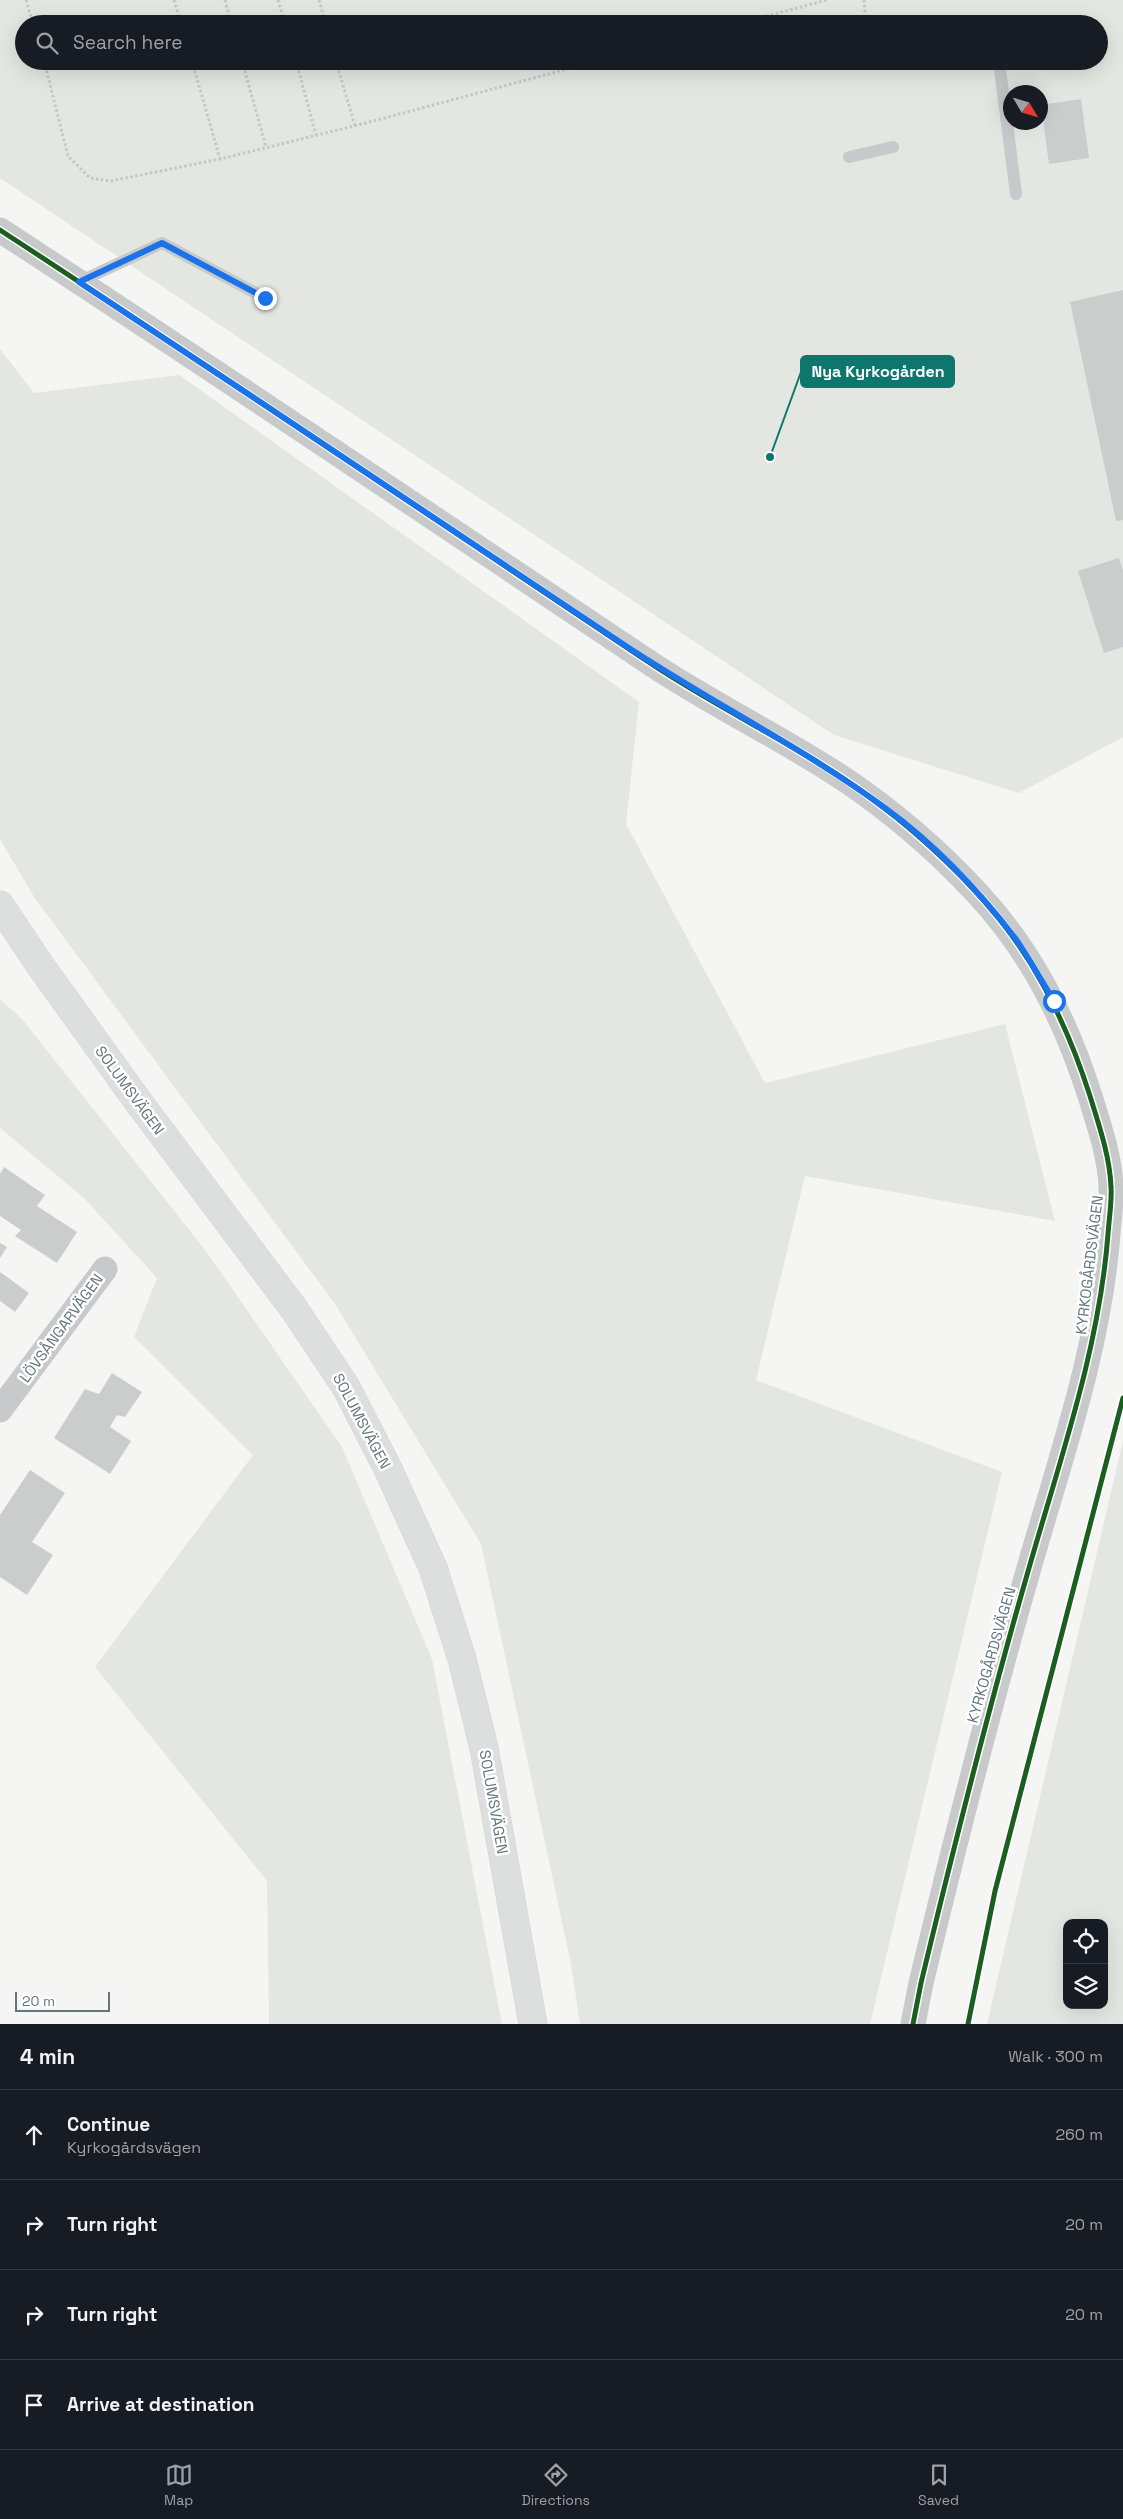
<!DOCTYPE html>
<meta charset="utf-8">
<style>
:root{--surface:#171b24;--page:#242831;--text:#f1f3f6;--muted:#9ea1a6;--line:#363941;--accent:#95a2a7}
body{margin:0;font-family:"Space Grotesk",sans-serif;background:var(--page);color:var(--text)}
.controls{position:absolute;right:15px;bottom:15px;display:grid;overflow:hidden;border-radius:10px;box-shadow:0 5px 20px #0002}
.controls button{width:45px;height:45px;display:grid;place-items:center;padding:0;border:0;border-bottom:1px solid var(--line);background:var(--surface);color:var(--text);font:25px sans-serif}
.compass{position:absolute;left:1003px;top:85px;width:45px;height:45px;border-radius:50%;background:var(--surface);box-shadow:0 5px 20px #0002;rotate:128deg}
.scale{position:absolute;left:15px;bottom:12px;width:95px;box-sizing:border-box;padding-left:5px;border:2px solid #62767d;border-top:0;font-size:14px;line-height:18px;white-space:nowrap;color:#62767d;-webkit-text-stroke:4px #fff;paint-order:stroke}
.stop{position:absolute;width:15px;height:15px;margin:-11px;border:4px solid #1a73e8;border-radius:50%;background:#fff}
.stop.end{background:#1a73e8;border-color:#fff;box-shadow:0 1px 5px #0008}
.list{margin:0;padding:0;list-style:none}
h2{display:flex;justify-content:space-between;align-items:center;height:65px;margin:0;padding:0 20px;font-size:21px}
h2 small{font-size:16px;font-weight:400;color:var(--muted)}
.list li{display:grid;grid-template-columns:32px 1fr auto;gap:15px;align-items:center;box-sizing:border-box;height:90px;padding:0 20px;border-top:1px solid var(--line)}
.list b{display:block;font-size:19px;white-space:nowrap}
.list p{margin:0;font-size:16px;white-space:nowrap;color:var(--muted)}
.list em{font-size:16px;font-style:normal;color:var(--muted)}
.icon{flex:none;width:28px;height:28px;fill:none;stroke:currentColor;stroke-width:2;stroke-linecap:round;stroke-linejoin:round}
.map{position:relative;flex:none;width:1123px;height:2024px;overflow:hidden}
.search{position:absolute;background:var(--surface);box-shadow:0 5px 20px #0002;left:15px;right:15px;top:15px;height:55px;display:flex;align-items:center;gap:12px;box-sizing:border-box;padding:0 18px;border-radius:28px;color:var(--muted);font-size:19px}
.sheet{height:425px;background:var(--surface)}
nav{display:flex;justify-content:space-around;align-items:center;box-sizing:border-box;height:70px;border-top:1px solid var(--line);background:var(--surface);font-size:14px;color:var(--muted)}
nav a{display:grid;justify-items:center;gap:2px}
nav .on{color:var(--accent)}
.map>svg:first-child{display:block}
.green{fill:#e4e7e1;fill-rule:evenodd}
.building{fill:#cbcdcd}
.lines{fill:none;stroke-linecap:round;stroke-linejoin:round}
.secondary-casing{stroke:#d1d3d3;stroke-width:29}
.path{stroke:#c5c6c7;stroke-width:3;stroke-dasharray:2.5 2.5;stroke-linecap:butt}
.service{stroke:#c7c9ca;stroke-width:12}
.minor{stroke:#c7c9ca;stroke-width:25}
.secondary{stroke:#dddede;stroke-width:28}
.cycleway-casing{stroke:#fff;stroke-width:8}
.cycleway{stroke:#1b5e20;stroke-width:5}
.route{stroke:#1a73e8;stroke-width:6}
.labels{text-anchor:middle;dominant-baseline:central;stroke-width:5;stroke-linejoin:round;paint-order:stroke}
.street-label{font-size:15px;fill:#62767d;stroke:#fff}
.leader{fill:none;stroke:#0f766e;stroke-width:2}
.callout-dot{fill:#0f766e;stroke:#fff;stroke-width:2}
.callout{fill:#0f766e;stroke:#0f766e;stroke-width:2}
.callout-label{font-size:16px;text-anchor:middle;font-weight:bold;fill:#fff}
</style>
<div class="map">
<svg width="1123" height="2024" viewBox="0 0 1123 2024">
<rect width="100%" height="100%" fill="#f5f5f4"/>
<path class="green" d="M 0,0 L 1123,0 L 1123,737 L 1019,793 L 834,735 L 0,178 ZM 24,24 L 1099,24 L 1099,61 L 24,61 ZM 1010,92 L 1040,92 L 1040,122 L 1010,122 Z
M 0,349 L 34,393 L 179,375 L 639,702 L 626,824 L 765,1083 L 1005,1024 L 1055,1221 L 805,1176 L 756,1380 L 1002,1472 L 870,2024 L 580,2024 L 571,1964 L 481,1544 L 335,1304 L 34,897 L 0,839 Z
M 0,999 L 22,1019 L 206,1251 L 342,1447 L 432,1659 L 502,2024 L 269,2024 L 267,1881 L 95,1667 L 253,1455 L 134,1337 L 157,1278 L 84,1198 L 0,1128 Z
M 1123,1441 L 1123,2024 L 987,2024 ZM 1067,1923 L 1104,1923 L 1104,2005 L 1067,2005 Z"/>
<path class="building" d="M 1081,99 L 1089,158 L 1049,164 L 1041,105 Z
M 1123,290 L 1123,520 L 1116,521 L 1070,302 Z
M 1119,558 L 1123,571 L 1123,647 L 1104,653 L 1078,571 Z
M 4,1167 L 45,1195 L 37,1206 L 77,1232 L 57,1263 L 15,1236 L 21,1230 L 0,1216 L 0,1174 Z
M 0,1243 L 7,1247 L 0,1258 Z
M 0,1272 L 29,1293 L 15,1312 L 0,1301 Z
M 112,1373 L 142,1392 L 125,1417 L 117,1415 L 110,1427 L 131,1441 L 110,1474 L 54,1438 L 85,1389 L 99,1394 Z
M 30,1470 L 65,1493 L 32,1542 L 53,1555 L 27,1595 L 0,1577 L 0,1515 Z"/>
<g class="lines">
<defs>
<path id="secondary" d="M 0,905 L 42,968 L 140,1104 L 294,1309 L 346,1387 L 388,1469 L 433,1568 L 462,1659 L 484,1748 L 533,2024"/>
</defs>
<use href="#secondary" class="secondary-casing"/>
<path class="path" d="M 26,0 L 33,24
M 174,0 L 181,24
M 225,0 L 231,24
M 278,0 L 285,24
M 319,0 L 326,24
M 864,0 L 866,24
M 737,24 L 827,0
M 44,61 L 68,156 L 90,178 L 111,181 L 220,159 L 366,123 L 597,61
M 192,61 L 220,159
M 242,61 L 266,147
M 296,61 L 316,135
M 336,61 L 355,126
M 869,61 L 870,68"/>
<path class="service" d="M 999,61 L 1016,194
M 849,157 L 893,147
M 79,282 L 162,243 L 265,298"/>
<path class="minor" d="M 0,230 C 219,373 436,520 653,665 C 715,706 782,738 844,779 C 893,812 937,850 977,893 C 1032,952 1066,1021 1090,1096 C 1099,1125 1110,1157 1111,1187 C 1112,1202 1109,1219 1108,1234 C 1099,1351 1059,1462 1027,1575 C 988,1710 954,1846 921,1983 L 913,2024
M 0,1410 L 105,1269"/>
<use href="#secondary" class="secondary"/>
<defs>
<path id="cycleway" d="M 0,230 C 219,373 436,520 653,665 C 715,706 782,738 844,779 C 893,812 937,850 977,893 C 1032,952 1066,1021 1090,1096 C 1099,1125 1110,1157 1111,1187 C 1112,1202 1109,1219 1108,1234 C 1099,1351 1059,1462 1027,1575 C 988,1710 954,1846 921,1983 L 913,2024
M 968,2024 L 995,1891 L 1123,1398"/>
</defs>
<use href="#cycleway" class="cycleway-casing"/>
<use href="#cycleway" class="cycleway"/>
</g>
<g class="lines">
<path class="route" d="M 265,298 L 162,243 L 79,282 C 260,401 440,522 620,642 C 707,701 801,746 885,808 C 934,844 978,890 1015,938 C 1029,958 1041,980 1054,1001"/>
</g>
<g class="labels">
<g class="street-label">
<text transform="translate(130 1090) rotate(54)">SOLUMSVÄGEN</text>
<text transform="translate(1089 1265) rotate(-83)">KYRKOGÅRDSVÄGEN</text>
<text transform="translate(61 1328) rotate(-54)">LÖVSÅNGARVÄGEN</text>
<text transform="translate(362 1421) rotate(62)">SOLUMSVÄGEN</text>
<text transform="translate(991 1655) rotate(-74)">KYRKOGÅRDSVÄGEN</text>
<text transform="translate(494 1802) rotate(80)">SOLUMSVÄGEN</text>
</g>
</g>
<path class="leader" d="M770 457L801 372"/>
<circle class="callout-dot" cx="770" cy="457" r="5"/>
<rect class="callout" x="801" y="356" width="153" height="31" rx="5"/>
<g class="callout-label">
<text x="878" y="377">Nya Kyrkogården</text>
</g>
</svg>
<div class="controls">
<button><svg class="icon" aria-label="locate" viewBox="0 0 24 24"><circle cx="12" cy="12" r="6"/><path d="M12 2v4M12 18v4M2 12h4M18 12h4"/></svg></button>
<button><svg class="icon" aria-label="layers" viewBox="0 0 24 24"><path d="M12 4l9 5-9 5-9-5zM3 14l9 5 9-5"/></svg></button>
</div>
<svg class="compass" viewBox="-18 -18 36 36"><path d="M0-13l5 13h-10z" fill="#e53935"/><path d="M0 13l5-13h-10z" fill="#9ea1a6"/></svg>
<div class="scale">20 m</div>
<div class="stop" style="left:1054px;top:1001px"></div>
<div class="stop end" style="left:265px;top:298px"></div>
<div class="search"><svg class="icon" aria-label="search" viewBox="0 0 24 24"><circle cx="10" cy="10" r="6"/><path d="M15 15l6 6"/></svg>Search here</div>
</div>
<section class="sheet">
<h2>4 min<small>Walk · 300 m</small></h2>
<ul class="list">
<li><svg class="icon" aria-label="ahead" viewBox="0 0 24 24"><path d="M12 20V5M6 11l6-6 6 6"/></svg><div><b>Continue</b><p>Kyrkogårdsvägen</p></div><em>260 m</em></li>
<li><svg class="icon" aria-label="right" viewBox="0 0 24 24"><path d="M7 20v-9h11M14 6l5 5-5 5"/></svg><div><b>Turn right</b></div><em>20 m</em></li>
<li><svg class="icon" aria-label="right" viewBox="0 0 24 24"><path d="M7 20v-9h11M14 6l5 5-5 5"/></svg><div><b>Turn right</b></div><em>20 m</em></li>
<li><svg class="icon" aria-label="arrive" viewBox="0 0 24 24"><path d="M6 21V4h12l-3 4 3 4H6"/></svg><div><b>Arrive at destination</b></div></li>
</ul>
</section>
<nav>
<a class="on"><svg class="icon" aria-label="map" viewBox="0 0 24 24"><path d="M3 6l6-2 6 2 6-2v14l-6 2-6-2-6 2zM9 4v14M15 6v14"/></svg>Map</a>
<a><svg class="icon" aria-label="directions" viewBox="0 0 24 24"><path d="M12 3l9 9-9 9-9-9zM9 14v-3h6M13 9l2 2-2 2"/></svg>Directions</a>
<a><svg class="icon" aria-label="saved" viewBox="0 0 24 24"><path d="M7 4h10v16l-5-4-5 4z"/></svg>Saved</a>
</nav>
